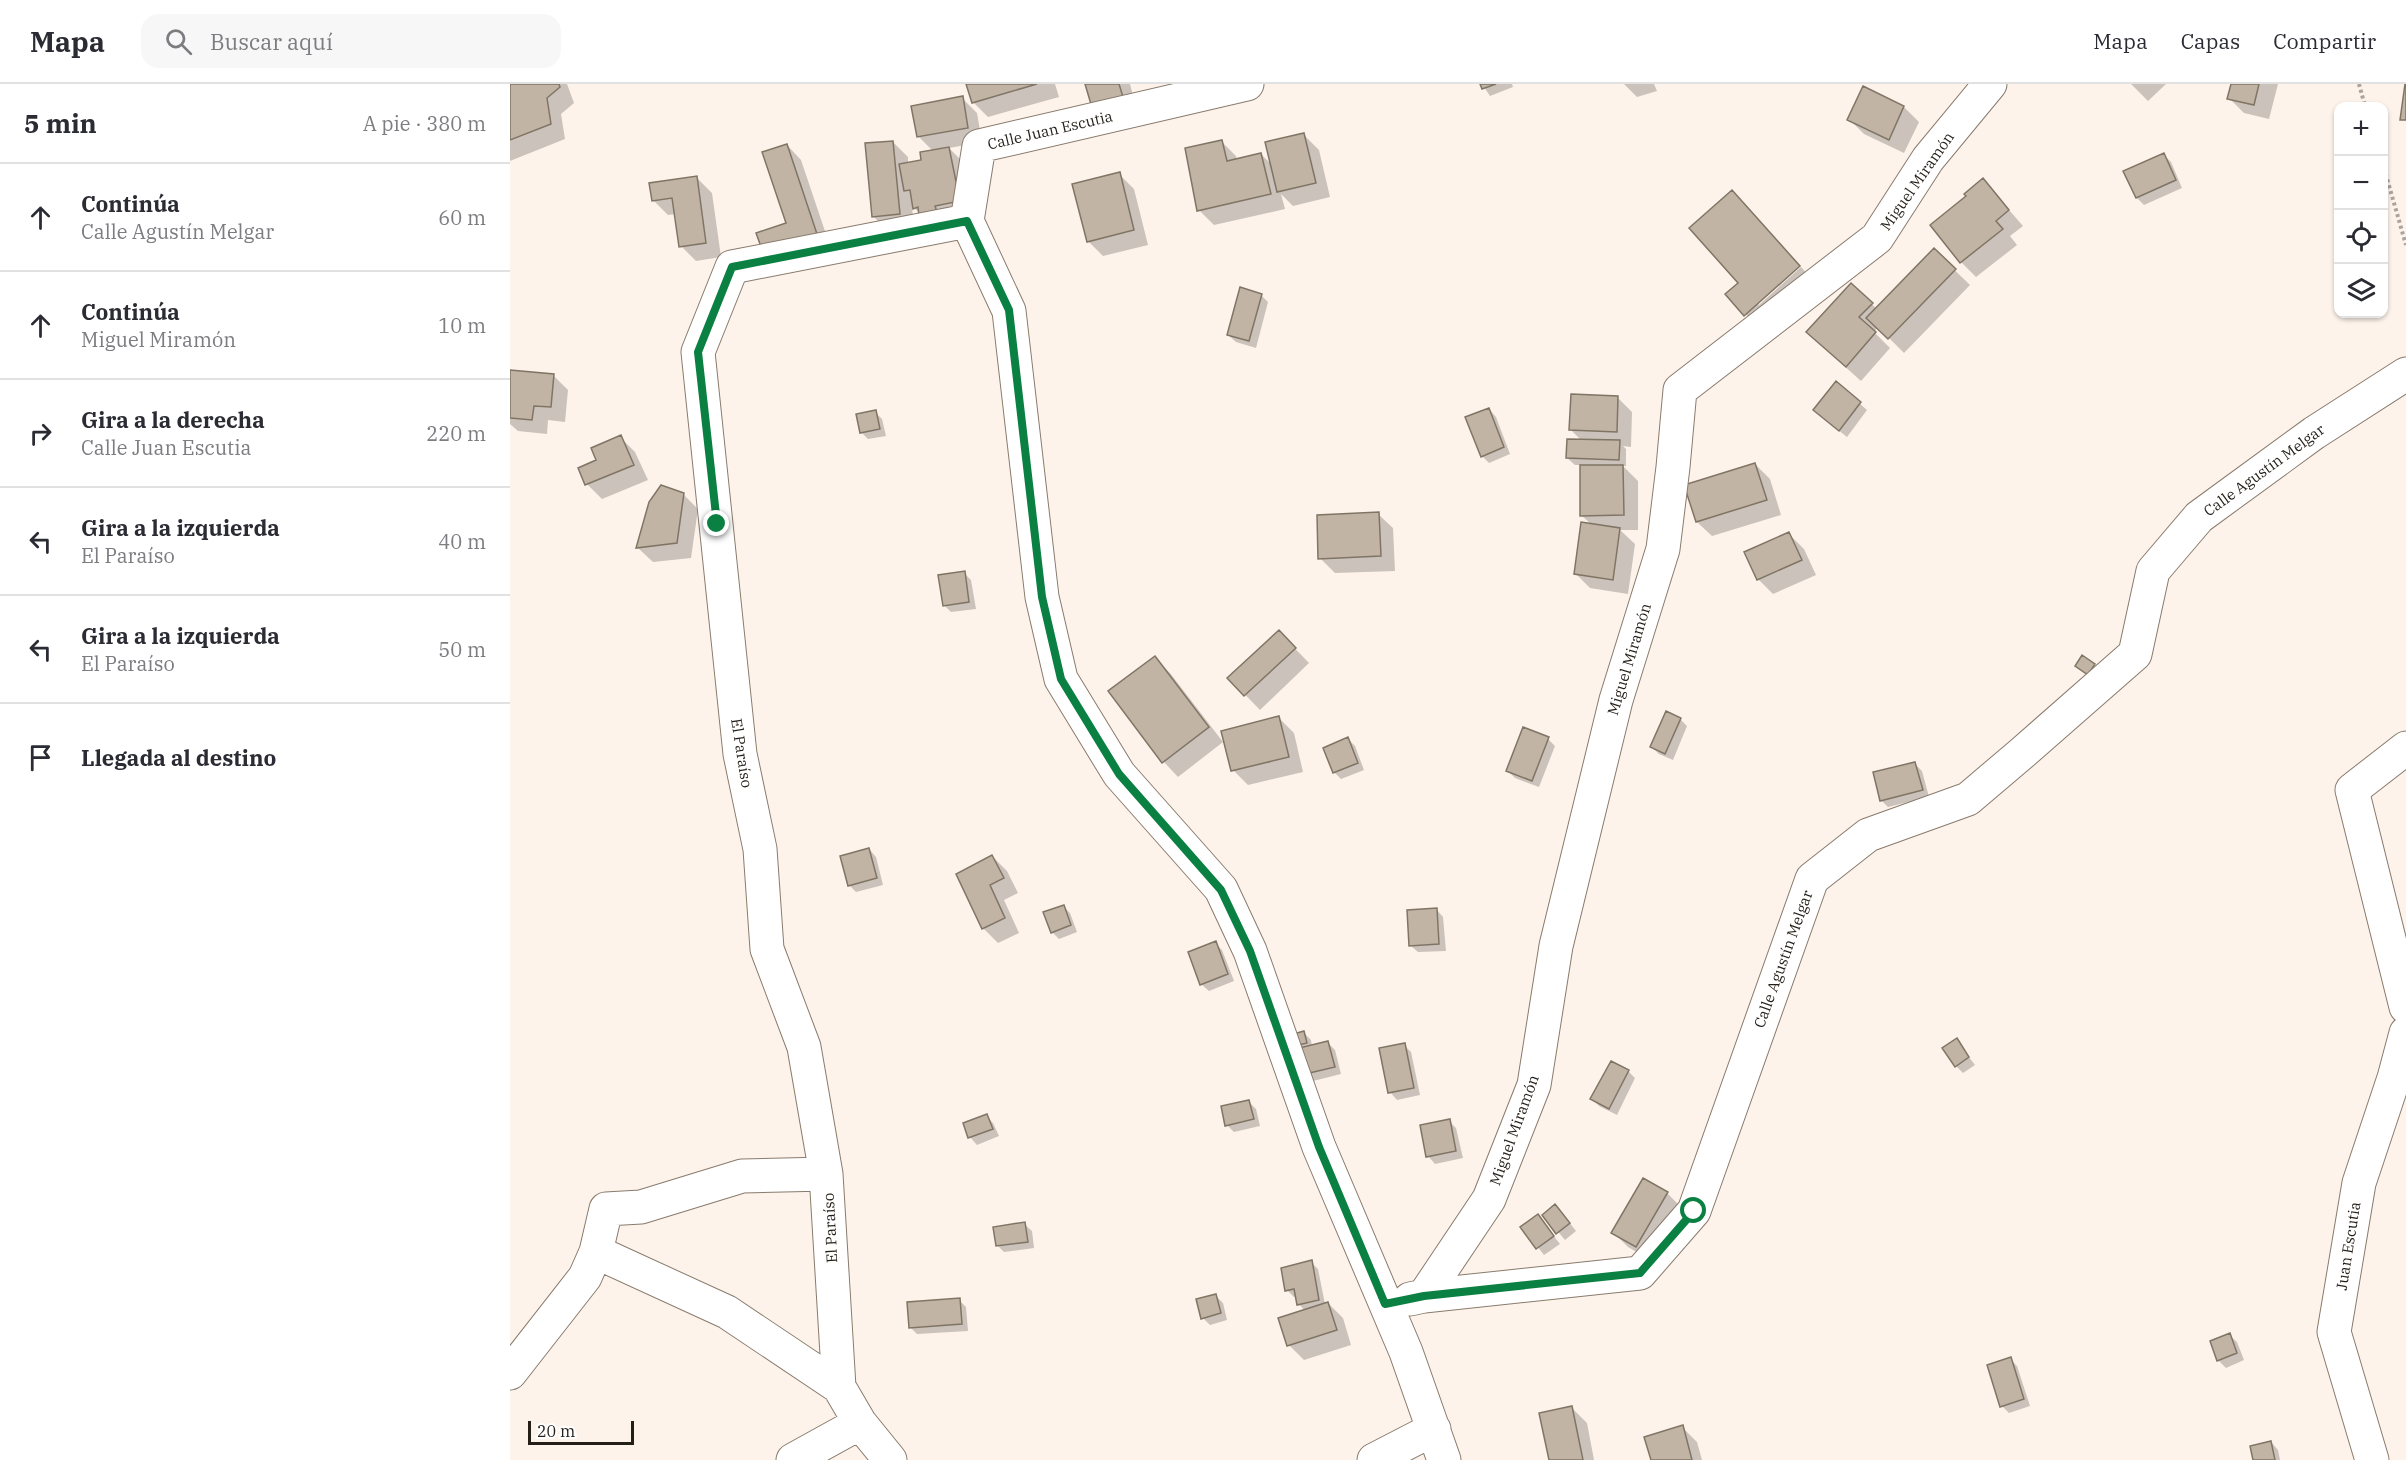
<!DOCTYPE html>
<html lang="es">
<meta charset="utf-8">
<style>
:root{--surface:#fff;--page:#f7f7f7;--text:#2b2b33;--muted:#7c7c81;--line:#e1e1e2}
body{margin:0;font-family:"IBM Plex Serif",serif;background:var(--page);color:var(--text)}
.controls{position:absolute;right:18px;top:18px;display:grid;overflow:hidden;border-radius:12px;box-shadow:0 2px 4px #0004}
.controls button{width:54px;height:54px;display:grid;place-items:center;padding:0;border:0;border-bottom:2px solid var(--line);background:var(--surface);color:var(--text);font:30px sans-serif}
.scale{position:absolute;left:18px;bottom:15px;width:106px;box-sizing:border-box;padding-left:6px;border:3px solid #231e18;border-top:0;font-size:16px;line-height:21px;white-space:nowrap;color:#231e18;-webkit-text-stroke:4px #fff;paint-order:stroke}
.stop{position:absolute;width:18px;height:18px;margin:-14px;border:4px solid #0b8043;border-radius:50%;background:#fff}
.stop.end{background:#0b8043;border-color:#fff;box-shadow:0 2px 6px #0008}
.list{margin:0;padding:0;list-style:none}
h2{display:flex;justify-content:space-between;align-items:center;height:78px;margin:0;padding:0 24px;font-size:26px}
h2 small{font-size:20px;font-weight:400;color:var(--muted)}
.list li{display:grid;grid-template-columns:39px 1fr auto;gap:18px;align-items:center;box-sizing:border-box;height:108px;padding:0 24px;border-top:2px solid var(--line)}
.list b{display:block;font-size:22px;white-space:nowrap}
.list p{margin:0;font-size:20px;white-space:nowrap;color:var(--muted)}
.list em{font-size:20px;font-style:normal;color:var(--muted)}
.icon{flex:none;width:33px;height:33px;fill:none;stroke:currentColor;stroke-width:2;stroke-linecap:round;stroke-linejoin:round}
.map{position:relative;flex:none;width:1896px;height:1376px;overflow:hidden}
header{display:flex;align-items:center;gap:36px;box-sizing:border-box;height:84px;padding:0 30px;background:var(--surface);border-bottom:2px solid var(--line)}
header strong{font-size:28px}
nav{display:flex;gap:33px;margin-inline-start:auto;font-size:21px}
.search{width:420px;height:54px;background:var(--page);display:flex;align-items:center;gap:15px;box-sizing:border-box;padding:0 21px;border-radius:18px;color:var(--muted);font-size:22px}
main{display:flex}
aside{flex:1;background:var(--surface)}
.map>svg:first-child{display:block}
.shadow{fill:#0003}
.building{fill:#c1b4a4;stroke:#807565;stroke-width:1.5}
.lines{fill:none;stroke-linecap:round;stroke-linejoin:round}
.street-casing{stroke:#897b6d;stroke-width:35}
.path{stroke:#aca39c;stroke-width:4;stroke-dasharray:3 3;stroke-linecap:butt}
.street{stroke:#fff;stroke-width:33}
.route{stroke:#0b8043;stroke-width:8}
.labels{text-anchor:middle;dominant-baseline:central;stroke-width:5;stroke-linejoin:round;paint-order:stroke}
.street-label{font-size:15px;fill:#231e18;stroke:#fff}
</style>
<header>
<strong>Mapa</strong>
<div class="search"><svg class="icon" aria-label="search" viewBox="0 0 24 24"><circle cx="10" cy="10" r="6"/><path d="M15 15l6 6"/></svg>Buscar aquí</div>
<nav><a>Mapa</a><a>Capas</a><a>Compartir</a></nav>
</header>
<main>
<aside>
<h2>5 min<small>A pie · 380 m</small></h2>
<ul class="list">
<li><svg class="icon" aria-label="ahead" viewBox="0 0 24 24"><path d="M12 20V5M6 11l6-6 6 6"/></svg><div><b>Continúa</b><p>Calle Agustín Melgar</p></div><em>60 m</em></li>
<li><svg class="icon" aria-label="ahead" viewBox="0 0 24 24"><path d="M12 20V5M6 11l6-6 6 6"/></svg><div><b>Continúa</b><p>Miguel Miramón</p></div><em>10 m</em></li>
<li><svg class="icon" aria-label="right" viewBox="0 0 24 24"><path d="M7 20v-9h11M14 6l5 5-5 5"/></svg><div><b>Gira a la derecha</b><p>Calle Juan Escutia</p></div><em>220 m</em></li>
<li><svg class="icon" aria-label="left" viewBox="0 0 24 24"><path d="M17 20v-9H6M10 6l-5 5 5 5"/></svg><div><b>Gira a la izquierda</b><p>El Paraíso</p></div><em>40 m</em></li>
<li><svg class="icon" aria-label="left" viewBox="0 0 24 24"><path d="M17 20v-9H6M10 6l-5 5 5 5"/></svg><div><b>Gira a la izquierda</b><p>El Paraíso</p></div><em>50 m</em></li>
<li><svg class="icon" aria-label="arrive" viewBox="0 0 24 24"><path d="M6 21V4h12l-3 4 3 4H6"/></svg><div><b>Llegada al destino</b></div></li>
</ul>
</aside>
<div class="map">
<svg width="1896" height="1376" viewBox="0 0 1896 1376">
<rect width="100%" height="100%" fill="#fdf3ea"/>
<path class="shadow" d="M 0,0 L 57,0 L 64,19 L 51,30 L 55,55 L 0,77 Z
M 458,0 L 545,0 L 549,13 L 478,33 L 463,18 Z
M 577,0 L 620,0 L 628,31 Z
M 972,0 L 1002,0 L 1003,3 L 980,12 Z
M 1114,0 L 1144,0 L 1147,7 L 1127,13 Z
M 1621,0 L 1656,0 L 1638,17 Z
M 1722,0 L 1768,0 L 1759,35 L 1734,29 L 1719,14 Z
M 1354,4 L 1394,23 L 1409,38 L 1394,69 L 1354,50 L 1339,35 Z
M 452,14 L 467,29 L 472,58 L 439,64 L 454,79 L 464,131 L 411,130 L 402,122 L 404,145 L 378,147 L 363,132 L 383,58 L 398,73 L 398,80 L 413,77 L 423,67 L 408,52 Z
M 794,51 L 809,66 L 820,113 L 783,122 L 771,110 L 775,125 L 704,141 L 689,126 L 711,57 L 726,72 L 727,76 L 751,70 L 763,82 Z
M 277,61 L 291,76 L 322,168 L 278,140 Z
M 1654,71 L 1661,78 L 1672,104 L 1634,121 L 1627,114 L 1615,88 Z
M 609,90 L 624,105 L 638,161 L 593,172 L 578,157 Z
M 187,94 L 202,109 L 211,173 L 186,177 L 171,162 L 166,130 L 158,131 L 143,116 Z
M 1473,96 L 1513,142 L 1500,152 L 1507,161 L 1466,193 L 1451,178 L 1458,113 Z
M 1244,130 L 1289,181 L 1247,219 L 1249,221 L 1291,183 L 1311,205 L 1258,253 L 1217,211 L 1230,199 Z
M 1424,166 L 1460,201 L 1394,269 L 1368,243 L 1364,248 L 1380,264 L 1351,297 L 1313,263 L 1341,201 L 1367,225 Z
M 751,211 L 758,218 L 746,264 L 726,258 L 718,251 Z
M 0,288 L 43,291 L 58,306 L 55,338 L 38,336 L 37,350 L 8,347 L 0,340 Z
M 1326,299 L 1357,326 L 1337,353 L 1312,333 Z
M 1107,313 L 1122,328 L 1121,363 L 1113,362 L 1116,365 L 1116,382 L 1113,382 L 1128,397 L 1128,446 L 1110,446 L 1125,460 L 1118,510 L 1080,504 L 1065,489 L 1082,441 L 1071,431 L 1072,381 L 1065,381 L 1057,374 L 1072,357 L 1061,346 Z
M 979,325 L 986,333 L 1000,370 L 979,379 L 972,372 Z
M 365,328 L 372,335 L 376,352 L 358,355 L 351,348 Z
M 110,353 L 125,368 L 138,396 L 92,415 L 77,400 L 70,385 L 88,377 Z
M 1245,380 L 1260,395 L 1271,431 L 1202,452 L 1187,438 Z
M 173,410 L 188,425 L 181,474 L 143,478 L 128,464 Z
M 868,430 L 883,444 L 885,487 L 825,489 L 810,474 Z
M 1279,450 L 1294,465 L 1306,491 L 1263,510 L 1248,495 Z
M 454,489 L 461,496 L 466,525 L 441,528 L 434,521 Z
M 769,548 L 799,579 L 750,626 L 719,594 Z
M 645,574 L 660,589 L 713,658 L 668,693 L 654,678 L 600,608 Z
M 769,634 L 784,649 L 793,688 L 738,701 L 723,686 Z
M 1170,635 L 1177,642 L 1163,676 L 1149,670 L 1142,663 Z
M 838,655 L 845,662 L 854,686 L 831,695 L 824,688 Z
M 1038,655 L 1045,662 L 1029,703 L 1005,694 L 998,687 Z
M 1405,680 L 1412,687 L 1419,713 L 1378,723 L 1371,716 Z
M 359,765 L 366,773 L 373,801 L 346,808 L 339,801 Z
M 482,772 L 497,787 L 508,809 L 494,816 L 509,849 L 488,859 L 473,844 Z
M 553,822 L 560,829 L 567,848 L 549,855 L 542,848 Z
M 926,825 L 933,833 L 936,867 L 908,868 L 900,861 Z
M 705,859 L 712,866 L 724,897 L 699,907 L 691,900 Z
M 793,948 L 801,956 L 802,963 L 818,959 L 825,966 L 831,990 L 803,997 L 796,989 L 785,971 Z
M 1446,956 L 1465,981 L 1453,989 L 1446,982 Z
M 894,961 L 901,968 L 910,1011 L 887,1016 L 880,1008 Z
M 1118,987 L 1125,994 L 1107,1031 L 1089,1022 L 1082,1015 Z
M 739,1018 L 746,1025 L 750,1042 L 724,1048 L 717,1041 Z
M 476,1032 L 483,1039 L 489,1052 L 467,1061 L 460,1053 L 455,1040 Z
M 939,1037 L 946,1044 L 953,1074 L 925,1080 L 918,1072 Z
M 1157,1109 L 1172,1124 L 1142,1177 L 1118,1163 L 1103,1148 Z
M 1052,1129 L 1066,1147 L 1055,1156 L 1034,1131 Z
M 1028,1132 L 1050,1160 L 1034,1171 L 1012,1143 Z
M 514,1140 L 522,1147 L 524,1164 L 494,1168 L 487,1161 Z
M 801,1178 L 808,1185 L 815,1220 L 818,1219 L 833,1234 L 841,1261 L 794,1276 L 779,1261 L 795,1227 L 789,1220 L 787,1213 L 784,1213 L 777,1206 L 781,1181 Z
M 706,1212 L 713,1219 L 717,1236 L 700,1241 L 693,1234 Z
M 449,1216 L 456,1223 L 458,1247 L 407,1250 L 400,1243 Z
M 1719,1251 L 1727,1258 L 1734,1276 L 1716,1284 L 1709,1277 L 1702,1258 Z
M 1500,1275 L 1507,1282 L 1520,1322 L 1499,1329 L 1492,1322 Z
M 1062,1324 L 1077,1339 L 1084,1376 L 1040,1376 Z
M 1172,1343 L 1187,1358 L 1192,1376 L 1142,1376 Z
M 1761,1358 L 1768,1366 L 1770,1376 L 1744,1376 Z"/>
<path class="building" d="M 0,0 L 49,0 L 50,3 L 37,14 L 41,40 L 0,56 Z
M 456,0 L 527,0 L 462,19 Z
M 575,0 L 609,0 L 614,16 L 583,27 Z
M 970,0 L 986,0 L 972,5 Z
M 1721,0 L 1749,0 L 1744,21 L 1717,15 Z
M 1895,0 L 1896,0 L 1896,36 L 1890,36 Z
M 1353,2 L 1394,22 L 1379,56 L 1337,36 Z
M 453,12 L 458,44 L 407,53 L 401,22 Z
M 794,49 L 806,99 L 767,108 L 755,58 Z
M 712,56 L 717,77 L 751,69 L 761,110 L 687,127 L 675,64 Z
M 383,57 L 390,130 L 362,133 L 355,59 Z
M 277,60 L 308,153 L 254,171 L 246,149 L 276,139 L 252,68 Z
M 439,63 L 450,117 L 425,122 L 427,128 L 409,132 L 408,123 L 403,125 L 400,106 L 394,107 L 389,80 L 411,76 L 410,68 Z
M 1654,69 L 1666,96 L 1626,114 L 1613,87 Z
M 610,88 L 624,146 L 577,158 L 562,100 Z
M 187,92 L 196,159 L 169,163 L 162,114 L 142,117 L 139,99 Z
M 1473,94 L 1499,126 L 1486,137 L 1493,145 L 1450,179 L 1420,141 L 1456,112 L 1454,110 Z
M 1222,106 L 1290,182 L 1234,232 L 1215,210 L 1228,199 L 1179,144 Z
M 1424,164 L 1446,185 L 1378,255 L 1356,234 Z
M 1341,199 L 1363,219 L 1349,233 L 1366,248 L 1336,283 L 1296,248 Z
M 730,203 L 752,210 L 739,257 L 717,251 Z
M 0,286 L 44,290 L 41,323 L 24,322 L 22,336 L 0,334 Z
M 1326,297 L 1351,318 L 1329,347 L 1303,326 Z
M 1061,310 L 1108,312 L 1107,348 L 1059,346 Z
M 979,324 L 994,363 L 971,373 L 955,333 Z
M 366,326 L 370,345 L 350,349 L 346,330 Z
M 111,351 L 124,381 L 75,401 L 68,384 L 86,376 L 81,364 Z
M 1057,355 L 1110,356 L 1109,376 L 1056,374 Z
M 1245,379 L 1257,416 L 1186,438 L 1174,401 Z
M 1070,381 L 1113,381 L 1114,431 L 1070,432 Z
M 151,401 L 174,409 L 167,459 L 126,464 L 139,418 Z
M 869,428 L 871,472 L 808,475 L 807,431 Z
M 1071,438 L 1110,444 L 1103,496 L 1064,490 Z
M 1279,448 L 1292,476 L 1247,496 L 1234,468 Z
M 455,487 L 459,518 L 433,522 L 428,491 Z
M 769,546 L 786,564 L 734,612 L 717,594 Z
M 1572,571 L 1585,580 L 1578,591 L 1565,582 Z
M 645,572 L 699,643 L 652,679 L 598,607 Z
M 1156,627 L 1171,634 L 1155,670 L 1140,663 Z
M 769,632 L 779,673 L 721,687 L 711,647 Z
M 1013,643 L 1039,653 L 1022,697 L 996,687 Z
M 838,653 L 848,679 L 823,689 L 813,664 Z
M 1405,678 L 1413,706 L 1370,717 L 1363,688 Z
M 359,764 L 367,794 L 338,802 L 330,772 Z
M 482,771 L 494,794 L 480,801 L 495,834 L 472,845 L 446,790 Z
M 554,821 L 561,841 L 541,849 L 533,828 Z
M 927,824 L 929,860 L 899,862 L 897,826 Z
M 706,857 L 718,890 L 690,901 L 678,868 Z
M 794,947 L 797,959 L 776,964 L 773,953 Z
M 1447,954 L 1459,973 L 1445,983 L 1432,964 Z
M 818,957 L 825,983 L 795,990 L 789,964 Z
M 895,959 L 904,1004 L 878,1009 L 869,964 Z
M 1101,977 L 1119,986 L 1099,1025 L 1080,1015 Z
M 739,1016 L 744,1035 L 715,1042 L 711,1022 Z
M 477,1030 L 483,1045 L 458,1054 L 453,1039 Z
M 940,1035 L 946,1067 L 916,1073 L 910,1041 Z
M 1133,1094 L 1158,1108 L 1126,1163 L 1101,1149 Z
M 1045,1120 L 1060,1139 L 1046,1150 L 1032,1131 Z
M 1028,1130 L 1044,1152 L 1026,1165 L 1010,1143 Z
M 515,1138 L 518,1158 L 486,1162 L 483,1143 Z
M 802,1176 L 809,1216 L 787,1221 L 784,1205 L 775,1207 L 771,1184 Z
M 706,1210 L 711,1229 L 691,1235 L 686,1215 Z
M 450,1214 L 452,1240 L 399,1244 L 397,1218 Z
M 818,1218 L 827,1246 L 777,1262 L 768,1234 Z
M 1720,1249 L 1727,1269 L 1707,1277 L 1700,1257 Z
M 1501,1273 L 1514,1315 L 1490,1323 L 1477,1281 Z
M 1062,1322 L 1073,1376 L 1039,1376 L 1029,1329 Z
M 1173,1341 L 1182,1376 L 1141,1376 L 1134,1353 Z
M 1761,1357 L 1765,1376 L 1743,1376 L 1740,1362 Z"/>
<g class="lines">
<defs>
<path id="street" d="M 737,0 L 469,62 L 457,137 L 499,227 L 532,513 L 551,595 L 609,690 L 711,805 L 740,867 L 809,1063 L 896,1268 L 934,1376
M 1896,664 L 1842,706 L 1896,923
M 86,1168 L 96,1125 L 131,1123 L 232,1092 L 316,1090
M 914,1212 L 1130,1189 L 1184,1127 L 1302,795 L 1358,751 L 1458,715 L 1511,670 L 1625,570 L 1643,487 L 1689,433 L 1804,349 L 1896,290
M 900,1215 L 914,1212 L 979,1115 L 1024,1001 L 1046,862 L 1106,616 L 1153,465 L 1163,383 L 1170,306 L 1367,154 L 1418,75 L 1480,0
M 0,1289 L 75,1193 L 86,1168 L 217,1228 L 329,1303
M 283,1376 L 350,1339
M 380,1376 L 350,1339 L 329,1303 L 316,1090 L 294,963 L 257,865 L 250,765 L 230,670 L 188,268 L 222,183 L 457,137
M 864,1376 L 924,1345
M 1862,1376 L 1824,1248 L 1849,1099 L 1884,994 L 1896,949"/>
</defs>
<use href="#street" class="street-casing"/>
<path class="path" d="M 1849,0 L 1855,22
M 1874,84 L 1896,161"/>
<use href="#street" class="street"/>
</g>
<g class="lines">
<path class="route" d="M 207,440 L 188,268 L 222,183 L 457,137 L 499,226 L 532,513 L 551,595 L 609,690 L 711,806 L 740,867 L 809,1063 L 875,1220 L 914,1212 L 1130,1189 L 1184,1127"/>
</g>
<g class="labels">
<g class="street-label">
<text transform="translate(540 46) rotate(-13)">Calle Juan Escutia</text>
<text transform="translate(1407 97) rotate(-55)">Miguel Miramón</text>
<text transform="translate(1754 386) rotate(-36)">Calle Agustín Melgar</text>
<text transform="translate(1119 575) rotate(-73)">Miguel Miramón</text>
<text transform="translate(232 669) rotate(81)">El Paraíso</text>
<text transform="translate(1273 875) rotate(-70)">Calle Agustín Melgar</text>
<text transform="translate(1004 1046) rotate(-70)">Miguel Miramón</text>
<text transform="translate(320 1144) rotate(-93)">El Paraíso</text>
<text transform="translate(1838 1162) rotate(-81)">Juan Escutia</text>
</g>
</g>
</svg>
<div class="controls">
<button>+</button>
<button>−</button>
<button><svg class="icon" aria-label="locate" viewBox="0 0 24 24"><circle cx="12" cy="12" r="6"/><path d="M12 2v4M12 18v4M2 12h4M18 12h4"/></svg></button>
<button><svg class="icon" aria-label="layers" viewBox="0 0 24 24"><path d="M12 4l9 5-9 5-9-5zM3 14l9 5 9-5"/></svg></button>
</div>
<div class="scale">20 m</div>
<div class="stop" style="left:1184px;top:1127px"></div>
<div class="stop end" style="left:207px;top:440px"></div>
</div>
</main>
